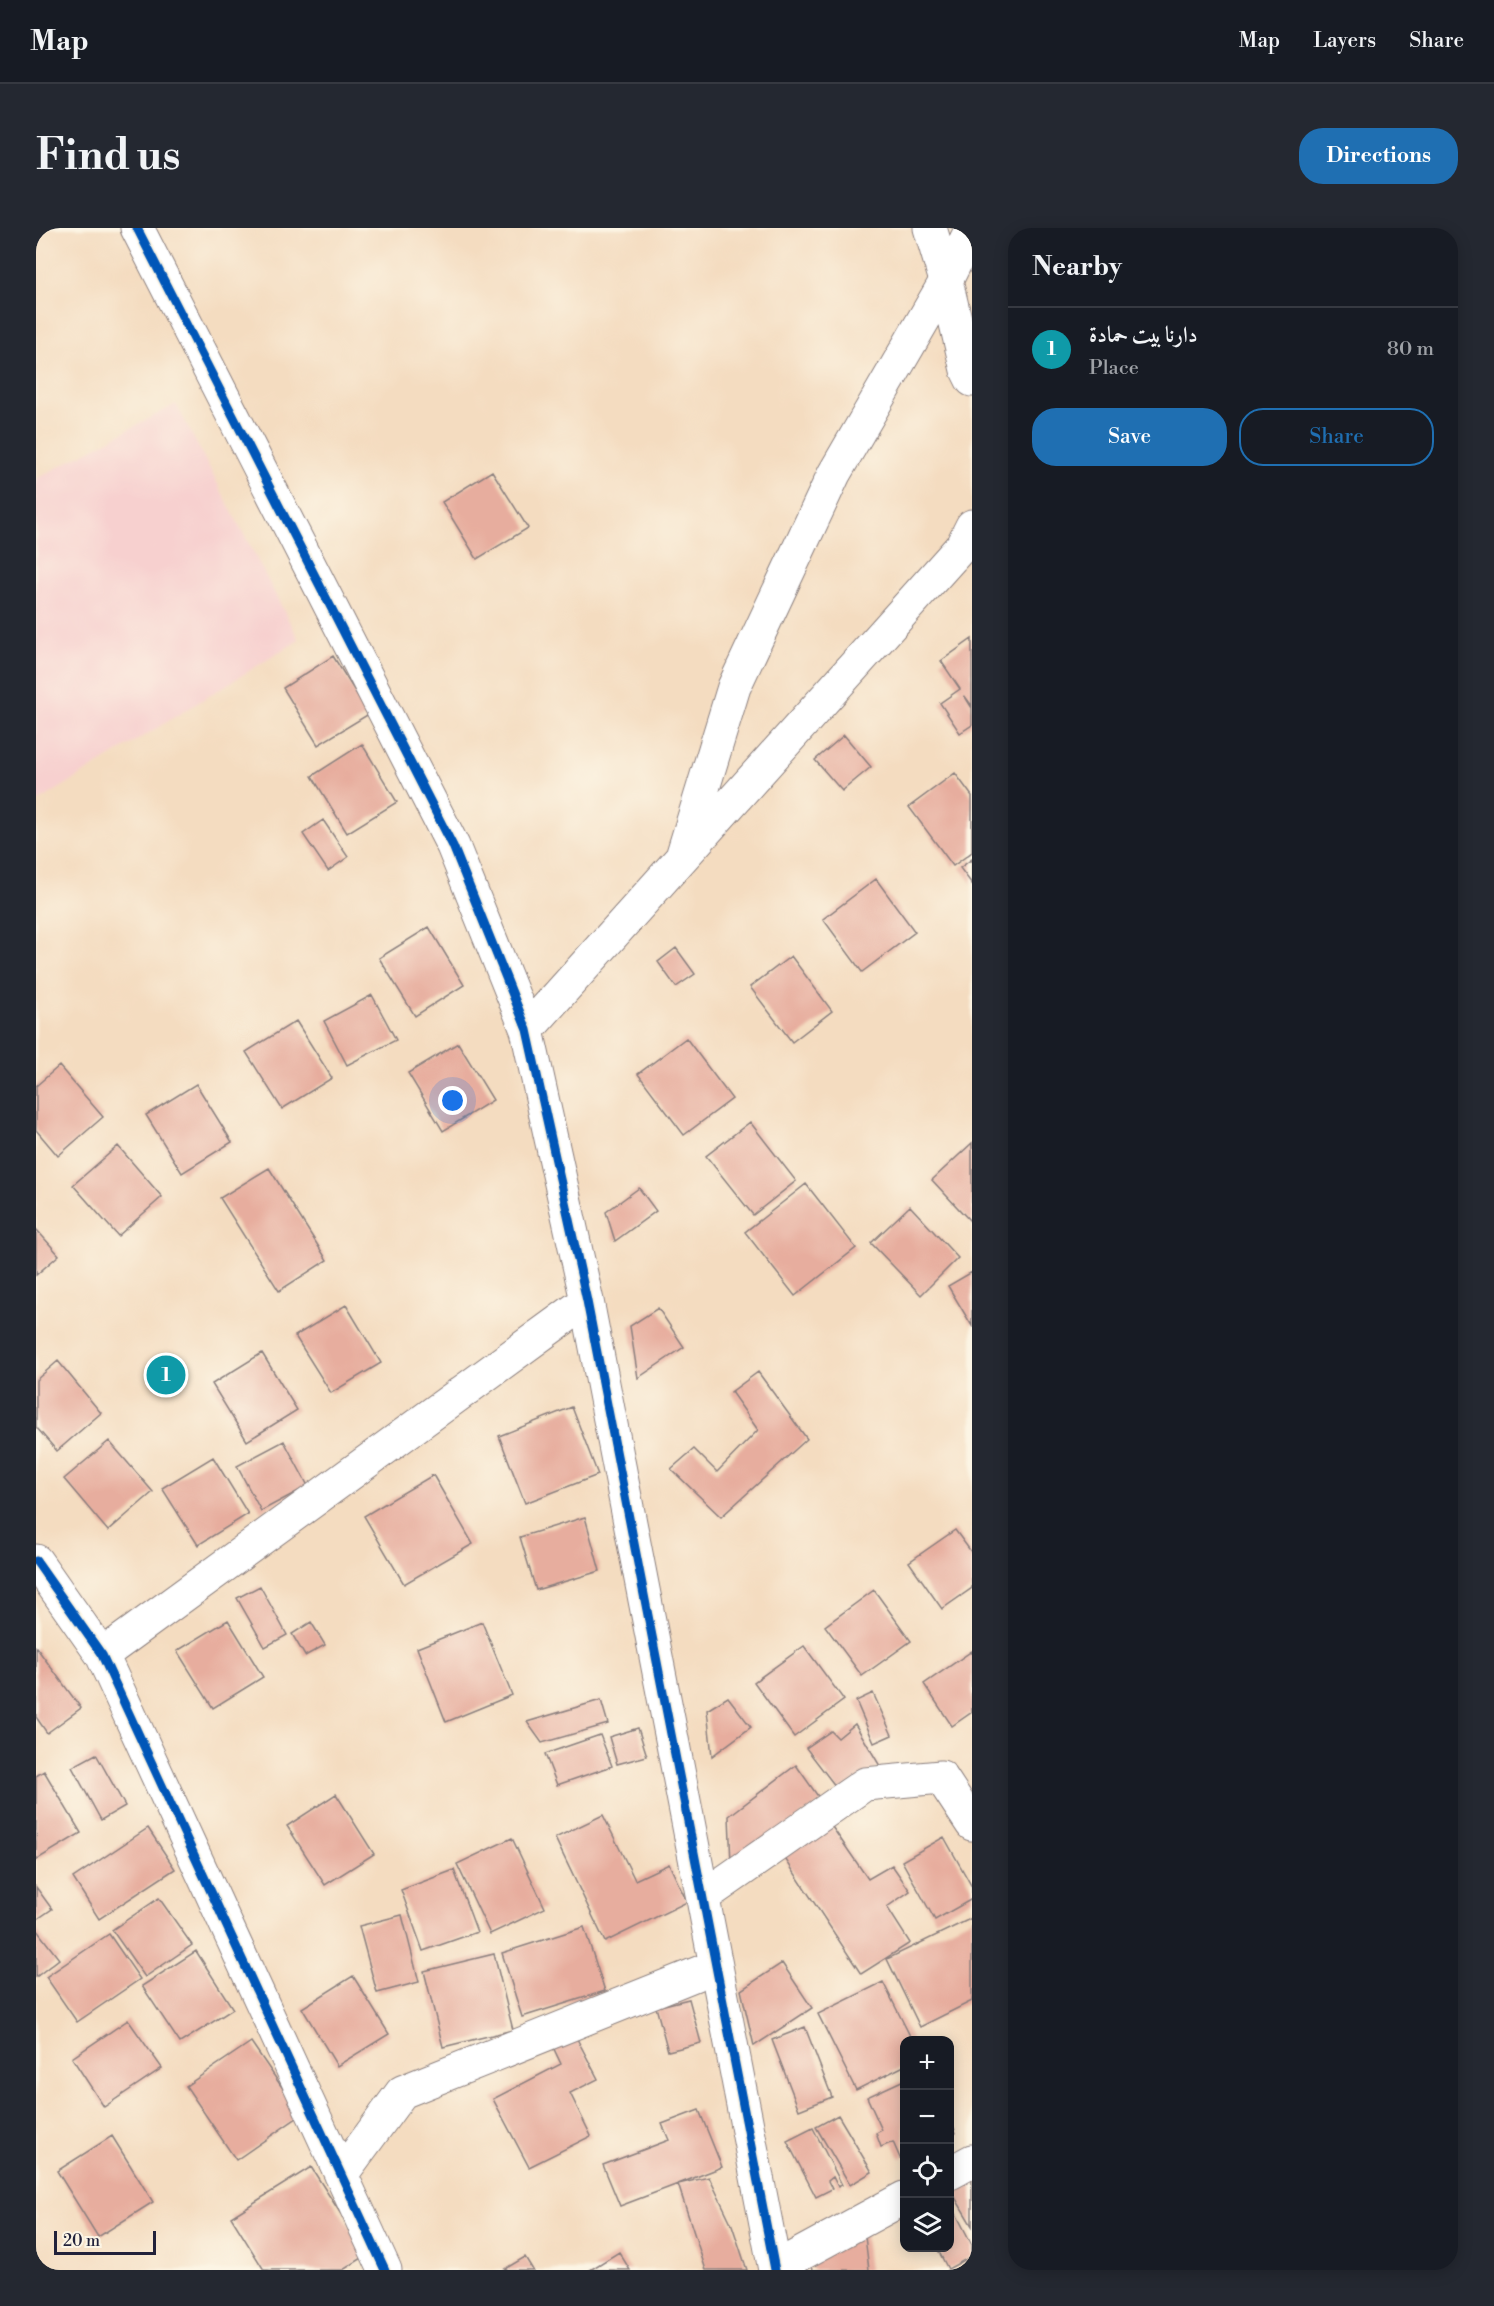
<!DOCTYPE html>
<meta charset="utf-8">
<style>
:root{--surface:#171b24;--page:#242831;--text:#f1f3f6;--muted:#9ea1a6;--line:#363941;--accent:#1f6fb2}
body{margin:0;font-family:"Libre Bodoni",Amiri,serif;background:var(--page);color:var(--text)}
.controls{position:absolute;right:18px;bottom:18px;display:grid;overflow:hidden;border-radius:12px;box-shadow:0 3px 15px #0003}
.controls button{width:54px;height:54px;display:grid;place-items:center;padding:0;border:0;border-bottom:2px solid var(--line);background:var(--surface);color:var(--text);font:30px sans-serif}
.scale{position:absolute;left:18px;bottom:15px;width:102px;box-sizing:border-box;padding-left:6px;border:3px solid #22223b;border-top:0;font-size:16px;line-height:21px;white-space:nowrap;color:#22223b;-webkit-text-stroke:4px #fcf5e5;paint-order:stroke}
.you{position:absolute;left:417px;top:873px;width:21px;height:21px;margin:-15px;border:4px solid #fff;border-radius:50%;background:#1a73e8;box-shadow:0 0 0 9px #1a73e833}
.badge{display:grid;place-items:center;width:39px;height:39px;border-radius:50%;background:var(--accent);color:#fff;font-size:20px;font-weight:700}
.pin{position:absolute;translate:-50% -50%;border:3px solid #fff;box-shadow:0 2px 6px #0006}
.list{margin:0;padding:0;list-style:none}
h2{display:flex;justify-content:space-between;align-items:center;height:78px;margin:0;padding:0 24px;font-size:26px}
h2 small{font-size:20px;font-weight:400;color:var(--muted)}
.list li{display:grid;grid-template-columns:39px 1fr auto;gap:18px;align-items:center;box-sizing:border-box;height:84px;padding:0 24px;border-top:2px solid var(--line)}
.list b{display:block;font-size:22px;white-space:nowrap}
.list p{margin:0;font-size:20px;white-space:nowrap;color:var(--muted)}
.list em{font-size:20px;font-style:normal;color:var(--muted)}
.actions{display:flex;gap:12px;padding:18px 24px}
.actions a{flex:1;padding:14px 0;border:2px solid var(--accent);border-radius:24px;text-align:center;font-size:21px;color:var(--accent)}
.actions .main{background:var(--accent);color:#fff}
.icon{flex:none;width:33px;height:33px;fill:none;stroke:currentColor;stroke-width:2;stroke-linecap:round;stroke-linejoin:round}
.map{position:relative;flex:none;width:936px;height:2042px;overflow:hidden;border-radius:24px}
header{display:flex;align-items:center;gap:36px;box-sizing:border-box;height:84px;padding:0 30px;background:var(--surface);border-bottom:2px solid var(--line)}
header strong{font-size:28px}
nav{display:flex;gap:33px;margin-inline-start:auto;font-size:21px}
.intro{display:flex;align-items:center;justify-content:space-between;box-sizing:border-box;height:144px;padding:0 36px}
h1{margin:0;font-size:42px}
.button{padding:15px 27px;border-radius:24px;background:var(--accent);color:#fff;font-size:21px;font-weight:700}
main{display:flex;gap:36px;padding:0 36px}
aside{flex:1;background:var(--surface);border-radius:24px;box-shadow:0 3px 15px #0003}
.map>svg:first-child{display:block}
.built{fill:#f7d0cf}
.building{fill:#e7ad9e}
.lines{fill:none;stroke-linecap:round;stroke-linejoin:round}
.minor-casing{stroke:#8b7f7e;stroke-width:35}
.minor{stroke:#fff;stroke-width:33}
.cycleway-casing{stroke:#fcf5e5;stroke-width:13}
.cycleway{stroke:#0057b8;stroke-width:9}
</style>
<header>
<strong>Map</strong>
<nav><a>Map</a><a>Layers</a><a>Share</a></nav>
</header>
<div class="intro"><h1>Find us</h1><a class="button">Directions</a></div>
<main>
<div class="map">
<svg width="936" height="2042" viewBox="0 0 936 2042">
<rect width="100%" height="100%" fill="#fcf5e5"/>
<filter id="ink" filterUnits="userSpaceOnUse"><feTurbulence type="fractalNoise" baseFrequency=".0167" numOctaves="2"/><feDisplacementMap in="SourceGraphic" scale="12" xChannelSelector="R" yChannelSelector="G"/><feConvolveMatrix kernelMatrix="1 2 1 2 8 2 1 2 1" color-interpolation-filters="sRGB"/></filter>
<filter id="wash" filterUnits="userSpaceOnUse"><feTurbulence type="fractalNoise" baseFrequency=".008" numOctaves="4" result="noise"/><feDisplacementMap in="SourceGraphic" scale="24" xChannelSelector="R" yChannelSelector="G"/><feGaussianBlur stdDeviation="1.35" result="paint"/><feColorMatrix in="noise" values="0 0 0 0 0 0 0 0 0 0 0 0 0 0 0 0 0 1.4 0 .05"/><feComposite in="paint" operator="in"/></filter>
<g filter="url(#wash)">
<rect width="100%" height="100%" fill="#f4dcc0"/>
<path class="built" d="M 140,176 L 263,412 L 0,575 L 0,251 Z"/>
<g id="blocks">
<path class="building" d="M 456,243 L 492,300 L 441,331 L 406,274 Z
M 936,411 L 936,478 L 928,467 L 936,480 L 936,497 L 924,505 L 904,475 L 924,461 L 905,433 Z
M 297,428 L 333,486 L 282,517 L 247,460 Z
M 808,507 L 835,539 L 806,563 L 779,532 Z
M 326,516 L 361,574 L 311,605 L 276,548 Z
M 919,545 L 936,568 L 936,624 L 917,638 L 873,579 Z
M 287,592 L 312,629 L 292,643 L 267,606 Z
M 936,631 L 936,656 L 924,640 Z
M 840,651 L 879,704 L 826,744 L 787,691 Z
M 393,699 L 428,757 L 379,788 L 343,730 Z
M 640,720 L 659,746 L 640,759 L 622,734 Z
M 755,728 L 796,783 L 756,814 L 714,759 Z
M 336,767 L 360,812 L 311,837 L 288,793 Z
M 260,793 L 296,850 L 246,881 L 210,824 Z
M 650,810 L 696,871 L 648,907 L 602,846 Z
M 422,815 L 457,872 L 407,903 L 372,845 Z
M 23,838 L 67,889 L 22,928 L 0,902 L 0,858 Z
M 160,856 L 196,914 L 146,945 L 110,887 Z
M 714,894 L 760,953 L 717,987 L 670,928 Z
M 936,915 L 936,995 L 896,952 Z
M 82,918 L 126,969 L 82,1008 L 37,957 Z
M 233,940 L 291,1032 L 243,1063 L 184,970 Z
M 770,956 L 820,1020 L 759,1068 L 709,1004 Z
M 603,960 L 620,983 L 579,1013 L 570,984 Z
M 874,978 L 922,1030 L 885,1067 L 835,1015 Z
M 0,1001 L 23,1027 L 0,1047 Z
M 936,1044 L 936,1098 L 912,1058 Z
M 310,1077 L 345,1135 L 295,1165 L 259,1108 Z
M 622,1080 L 648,1119 L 602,1150 L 594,1098 Z
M 226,1125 L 261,1182 L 211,1213 L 176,1156 Z
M 22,1133 L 65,1185 L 21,1223 L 0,1199 L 0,1152 Z
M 722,1144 L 771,1211 L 685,1289 L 635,1241 L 658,1221 L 681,1244 L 722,1202 L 695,1164 Z
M 536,1179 L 562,1247 L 489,1275 L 463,1208 Z
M 73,1213 L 117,1264 L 72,1303 L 28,1251 Z
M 248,1213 L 272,1258 L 225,1283 L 201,1238 Z
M 177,1229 L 212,1286 L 162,1317 L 126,1260 Z
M 397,1247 L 437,1316 L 368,1356 L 328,1288 Z
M 549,1289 L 564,1343 L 500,1362 L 484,1309 Z
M 919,1302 L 936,1325 L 936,1360 L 906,1381 L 873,1334 Z
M 224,1358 L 251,1407 L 229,1419 L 201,1370 Z
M 838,1362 L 875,1413 L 826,1448 L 789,1398 Z
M 192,1392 L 227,1449 L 177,1480 L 141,1423 Z
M 275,1394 L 289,1417 L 269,1428 L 256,1406 Z
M 446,1394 L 476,1467 L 410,1494 L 381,1420 Z
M 768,1418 L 808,1472 L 758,1509 L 718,1454 Z
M 0,1419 L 45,1480 L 11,1505 L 0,1489 Z
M 936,1423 L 936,1484 L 916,1498 L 888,1456 Z
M 837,1465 L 856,1507 L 838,1515 L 820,1473 Z
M 692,1469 L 715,1499 L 676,1528 L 671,1482 Z
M 565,1472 L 572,1496 L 506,1515 L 491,1494 Z
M 819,1496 L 844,1538 L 803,1563 L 770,1520 L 795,1503 L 802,1510 Z
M 602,1500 L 611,1528 L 581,1536 L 573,1509 Z
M 564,1507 L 576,1538 L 521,1557 L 509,1526 Z
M 60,1526 L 89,1578 L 65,1592 L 36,1539 Z
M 760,1537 L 786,1574 L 695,1636 L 693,1588 Z
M 8,1543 L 45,1605 L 0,1632 L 0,1548 Z
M 300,1566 L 338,1626 L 289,1657 L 251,1598 Z
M 567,1587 L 599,1652 L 633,1636 L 651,1674 L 569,1714 L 519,1610 Z
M 792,1593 L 832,1651 L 856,1637 L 874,1663 L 851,1679 L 874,1715 L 825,1746 L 746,1626 Z
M 112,1600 L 139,1641 L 63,1691 L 37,1650 Z
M 908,1609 L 936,1659 L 936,1671 L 899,1692 L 866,1633 Z
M 476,1610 L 509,1680 L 454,1706 L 421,1636 Z
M 418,1642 L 441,1704 L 387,1723 L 365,1662 Z
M 0,1659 L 16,1681 L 0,1692 Z
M 123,1670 L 156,1717 L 109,1749 L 76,1702 Z
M 366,1687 L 383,1754 L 341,1765 L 323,1698 Z
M 936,1690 L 936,1773 L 884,1799 L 851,1731 Z
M 548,1699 L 569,1763 L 486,1789 L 466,1725 Z
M 0,1701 L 23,1731 L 0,1749 Z
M 73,1706 L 104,1751 L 41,1794 L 10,1749 Z
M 160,1723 L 197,1781 L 144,1815 L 106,1758 Z
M 458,1726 L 477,1802 L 407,1819 L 388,1743 Z
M 746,1735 L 776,1780 L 718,1818 L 705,1762 Z
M 317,1748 L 353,1806 L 301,1838 L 266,1780 Z
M 847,1754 L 876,1812 L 868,1812 L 868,1838 L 820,1862 L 782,1786 Z
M 653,1771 L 665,1815 L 632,1823 L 620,1779 Z
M 92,1792 L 126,1840 L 68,1879 L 36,1830 Z
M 769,1799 L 796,1869 L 763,1882 L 736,1812 Z
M 539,1807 L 562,1851 L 534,1865 L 555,1908 L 493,1939 L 457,1871 L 525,1836 L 517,1819 Z
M 215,1814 L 265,1887 L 200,1932 L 150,1858 Z
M 868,1852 L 868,1928 L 864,1930 L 857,1914 L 845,1919 L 840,1905 L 846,1902 L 831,1869 Z
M 663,1882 L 686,1939 L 642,1956 L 673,1949 L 696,1997 L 711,2042 L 670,2042 L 642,1956 L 584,1978 L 567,1937 L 633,1912 L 626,1896 Z
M 802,1887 L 836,1944 L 814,1957 L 780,1899 Z
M 914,1890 L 920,1905 L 914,1908 Z
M 777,1900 L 806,1957 L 802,1959 L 797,1949 L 792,1953 L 796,1961 L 780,1969 L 751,1913 Z
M 76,1908 L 117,1974 L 62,2009 L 21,1943 Z
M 275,1939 L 331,2027 L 307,2042 L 228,2042 L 195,1989 Z
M 936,1947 L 936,1998 L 914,1961 Z
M 914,1974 L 936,2017 L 936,2028 L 912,2041 L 901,2020 L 914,2020 Z
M 828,2000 L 833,2042 L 777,2042 L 774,2031 Z
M 583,2024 L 594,2042 L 554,2042 Z
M 489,2029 L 497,2042 L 467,2042 Z"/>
</g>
</g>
<g filter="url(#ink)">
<use href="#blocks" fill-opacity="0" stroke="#8b7f7e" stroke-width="1.5"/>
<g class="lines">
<defs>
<path id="minor" d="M 101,0 L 417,618 L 491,802 L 551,1073 L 739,2042
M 894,0 L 910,53 L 931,142 L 936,152
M 646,629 L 698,459 L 798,246 L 910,53 L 936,0
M 491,802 L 926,318 L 936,298
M 0,1333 L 66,1427 L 349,2042
M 66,1427 L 551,1073
M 667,1669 L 829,1556 L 905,1549 L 936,1596
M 914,1945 L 936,1933
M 305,1947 L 366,1864 L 680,1738
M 739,2040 L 868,1970"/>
</defs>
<use href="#minor" class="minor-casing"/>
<use href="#minor" class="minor"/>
<defs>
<path id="cycleway" d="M 101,0 L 417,618 L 491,802 L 551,1073 L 739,2042
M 0,1333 L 66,1427 L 349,2042"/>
</defs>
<use href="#cycleway" class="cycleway-casing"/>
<use href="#cycleway" class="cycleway"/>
</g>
</g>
</svg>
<div class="controls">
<button>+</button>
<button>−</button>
<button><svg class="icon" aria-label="locate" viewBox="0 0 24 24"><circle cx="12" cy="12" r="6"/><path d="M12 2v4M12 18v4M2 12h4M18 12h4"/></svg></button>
<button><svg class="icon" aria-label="layers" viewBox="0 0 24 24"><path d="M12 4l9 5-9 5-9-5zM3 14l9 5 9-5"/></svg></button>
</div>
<div class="scale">20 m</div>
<div class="you"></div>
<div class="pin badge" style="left:130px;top:1147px;background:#0f9aa8">1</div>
</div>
<aside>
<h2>Nearby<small></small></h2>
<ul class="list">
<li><span class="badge" style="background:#0f9aa8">1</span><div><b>دارنا بيت حمادة</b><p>Place</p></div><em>80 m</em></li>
</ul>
<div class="actions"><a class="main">Save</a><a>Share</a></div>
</aside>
</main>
